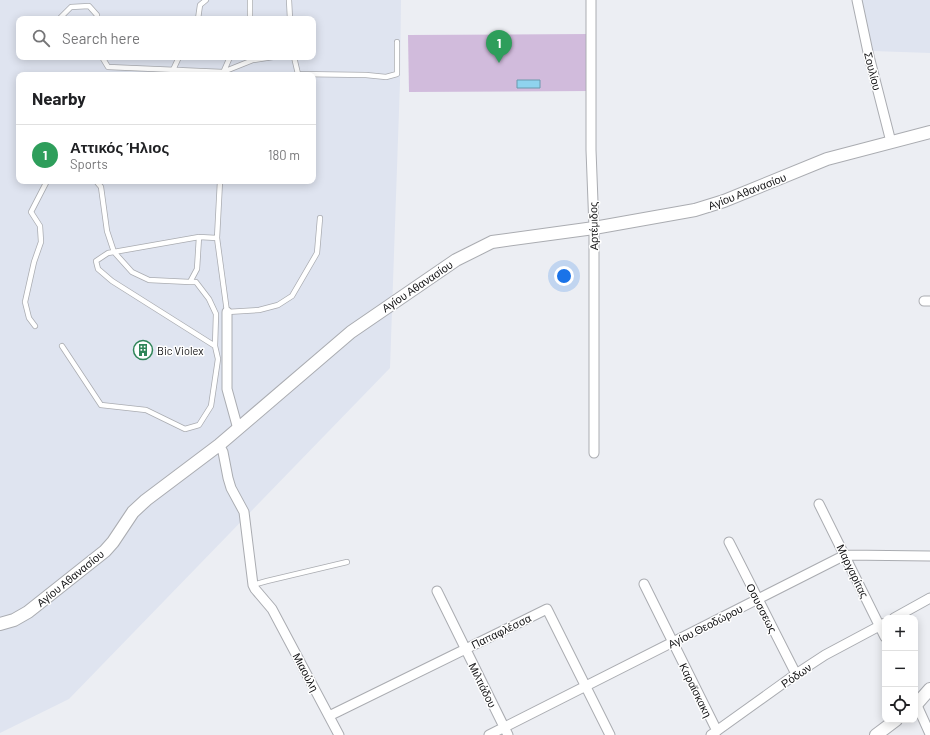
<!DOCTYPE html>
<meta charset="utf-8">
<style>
:root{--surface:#fff;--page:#f2f2f2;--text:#202124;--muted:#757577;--line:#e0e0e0;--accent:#0f766e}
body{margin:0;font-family:Barlow,sans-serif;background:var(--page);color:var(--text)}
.controls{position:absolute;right:12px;bottom:12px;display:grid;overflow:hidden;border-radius:8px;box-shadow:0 2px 10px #0003}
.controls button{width:36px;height:36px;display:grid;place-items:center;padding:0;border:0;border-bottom:1px solid var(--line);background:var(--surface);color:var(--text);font:20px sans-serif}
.you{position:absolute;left:564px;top:276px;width:14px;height:14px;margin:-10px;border:3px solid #fff;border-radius:50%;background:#1a73e8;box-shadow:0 0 0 6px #1a73e833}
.badge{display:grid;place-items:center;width:26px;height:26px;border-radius:50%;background:var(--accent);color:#fff;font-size:13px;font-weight:700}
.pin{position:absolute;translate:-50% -33px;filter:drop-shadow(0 1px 2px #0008)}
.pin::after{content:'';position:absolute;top:21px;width:14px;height:12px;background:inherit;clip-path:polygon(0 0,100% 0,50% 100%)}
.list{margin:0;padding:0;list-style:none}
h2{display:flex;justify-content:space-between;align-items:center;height:52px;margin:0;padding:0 16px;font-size:17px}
h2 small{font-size:13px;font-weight:400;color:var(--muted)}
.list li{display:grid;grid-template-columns:26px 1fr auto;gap:12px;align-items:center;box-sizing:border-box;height:60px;padding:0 16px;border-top:1px solid var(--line)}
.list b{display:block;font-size:15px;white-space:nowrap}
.list p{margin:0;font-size:13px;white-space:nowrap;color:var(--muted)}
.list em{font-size:13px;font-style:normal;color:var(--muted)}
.icon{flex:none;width:22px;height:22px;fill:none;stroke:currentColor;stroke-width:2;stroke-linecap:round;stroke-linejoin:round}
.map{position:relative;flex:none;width:930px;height:735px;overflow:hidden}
.search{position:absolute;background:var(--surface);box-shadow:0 2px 10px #0003;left:16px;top:16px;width:300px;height:44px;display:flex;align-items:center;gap:10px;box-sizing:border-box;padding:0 14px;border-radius:8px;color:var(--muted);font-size:15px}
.panel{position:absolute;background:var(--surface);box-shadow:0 2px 10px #0003;left:16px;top:72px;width:300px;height:112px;border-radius:8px}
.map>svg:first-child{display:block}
.built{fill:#dfe4f0;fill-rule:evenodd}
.green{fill:#d1bbdc}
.water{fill:#8fd3ee;stroke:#6a99ad}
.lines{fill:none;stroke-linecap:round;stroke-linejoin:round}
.service-casing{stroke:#aaacb1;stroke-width:6}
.minor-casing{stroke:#aaacb1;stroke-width:11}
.tertiary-casing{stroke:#aaacb1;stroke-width:14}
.service{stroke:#fff;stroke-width:4.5}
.minor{stroke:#fff;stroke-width:9}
.tertiary{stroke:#fff;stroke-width:12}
.labels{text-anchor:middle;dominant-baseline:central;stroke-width:3;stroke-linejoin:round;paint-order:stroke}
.street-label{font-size:11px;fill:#131315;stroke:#fff}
.poi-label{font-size:11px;fill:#131315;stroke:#fff;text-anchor:start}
</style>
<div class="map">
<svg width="930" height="735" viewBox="0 0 930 735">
<rect width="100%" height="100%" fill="#eceef3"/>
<path class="built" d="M 0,0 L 401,0 L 400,82 L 390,368 L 69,699 L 0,733 ZM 19,19 L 313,19 L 313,57 L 19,57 ZM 19,75 L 313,75 L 313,181 L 19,181 Z
M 861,0 L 930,0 L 930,53 L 873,51 Z"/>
<path class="green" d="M 589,34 L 589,91 L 409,92 L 408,35 Z"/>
<path class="water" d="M 517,80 L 540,80 L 540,88 L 517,88 Z"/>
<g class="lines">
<defs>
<path id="service" d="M 289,0 L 290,19
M 59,19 L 71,7 L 89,6 L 97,15 L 97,19
M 198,19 L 200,5 L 206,0
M 250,19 L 250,0
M 102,57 L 108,67 L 223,72 L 253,60 L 273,57
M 294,57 L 298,74 L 366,75 L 386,77 L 397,74 L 397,42
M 173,70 L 179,57
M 223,73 L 230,57
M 96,181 L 101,187 L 107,231 L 114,252 L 132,272 L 149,280 L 190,282 L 197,269 L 199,237
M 220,181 L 217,238 L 227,312 L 259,310 L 278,305 L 292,296 L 317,253 L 320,218
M 190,282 L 196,282 L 209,299 L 216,314 L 215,346
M 35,326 L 29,318 L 25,302 L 34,262 L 41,242 L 40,226 L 31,212 L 47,181
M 62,346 L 101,405 L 146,410 L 185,429 L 199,425 L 211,406 L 218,359 L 215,346 L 112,281 L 98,269 L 96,261 L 108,253 L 199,237 L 217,238
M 253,585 L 267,581 L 347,562"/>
<path id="minor" d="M 591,0 L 591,150 L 594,228 L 594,453
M 857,0 L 868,52 L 891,142
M 924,301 L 930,301
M 227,312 L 227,389 L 238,429
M 219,445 L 223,452 L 228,478 L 231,488 L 244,512 L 253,585 L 255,589 L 272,609 L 339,735
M 819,504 L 885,637
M 729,542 L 796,674
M 644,584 L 717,731
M 437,591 L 508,735
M 894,618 L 930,598
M 915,701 L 930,734
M 329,716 L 547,609 L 610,735
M 489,735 L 845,555 L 930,556
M 711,735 L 796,674 L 825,655 L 885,623"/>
<path id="tertiary" d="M 0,624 L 14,620 L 28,612 L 105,551 L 113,542 L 133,512 L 146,500 L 219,445 L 351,332 L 456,260 L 492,242 L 594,228 L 695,210 L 724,201 L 827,159 L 930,132
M 915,706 L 930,689
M 876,735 L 896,720"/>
</defs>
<use href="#service" class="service-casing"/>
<use href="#minor" class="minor-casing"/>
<use href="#tertiary" class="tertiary-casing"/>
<use href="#service" class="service"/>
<use href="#minor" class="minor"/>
<use href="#tertiary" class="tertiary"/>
</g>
<defs>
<symbol id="building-ring" viewBox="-11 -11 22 22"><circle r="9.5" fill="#fff" stroke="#308559" stroke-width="1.5"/><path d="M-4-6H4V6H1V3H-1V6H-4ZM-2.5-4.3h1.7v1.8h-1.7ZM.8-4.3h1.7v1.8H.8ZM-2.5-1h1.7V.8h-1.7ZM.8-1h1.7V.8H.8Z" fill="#308559"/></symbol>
</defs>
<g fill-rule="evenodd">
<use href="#building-ring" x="132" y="339" width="22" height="22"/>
</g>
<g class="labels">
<g class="street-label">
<text transform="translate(873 71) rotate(76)">Σουλίου</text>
<text transform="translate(747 191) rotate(-21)">Αγίου Αθανασίου</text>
<text transform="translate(593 226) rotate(-91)">Αρτέμιδος</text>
<text transform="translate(417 286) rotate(-34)">Αγίου Αθανασίου</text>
<text transform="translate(853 571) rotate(64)">Μαργαρίτας</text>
<text transform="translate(70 578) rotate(-39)">Αγίου Αθανασίου</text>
<text transform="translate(762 608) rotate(63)">Οσυσσεως</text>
<text transform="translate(705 626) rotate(-27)">Αγίου Θεοδώρου</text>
<text transform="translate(501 631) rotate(-26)">Παπαφλέσσα</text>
<text transform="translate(306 672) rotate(62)">Μιαούλη</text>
<text transform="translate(796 675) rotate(-34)">Ρόδων</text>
<text transform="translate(483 685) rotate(64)">Μιλτιάδου</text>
<text transform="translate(696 690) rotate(64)">Καραϊσκακη</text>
</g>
<g class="poi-label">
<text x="157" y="350">Bic Violex</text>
</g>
</g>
</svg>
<div class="controls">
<button>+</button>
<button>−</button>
<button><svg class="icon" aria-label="locate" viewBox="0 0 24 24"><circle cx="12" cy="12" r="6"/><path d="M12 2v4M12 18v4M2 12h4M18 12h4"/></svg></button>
</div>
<div class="you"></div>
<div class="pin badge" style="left:499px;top:63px;background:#2e9e5b">1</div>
<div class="search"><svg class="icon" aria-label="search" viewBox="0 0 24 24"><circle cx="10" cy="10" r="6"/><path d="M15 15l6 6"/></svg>Search here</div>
<section class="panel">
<h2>Nearby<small></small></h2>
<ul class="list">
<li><span class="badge" style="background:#2e9e5b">1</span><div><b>Αττικός Ήλιος</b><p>Sports</p></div><em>180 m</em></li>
</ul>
</section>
</div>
